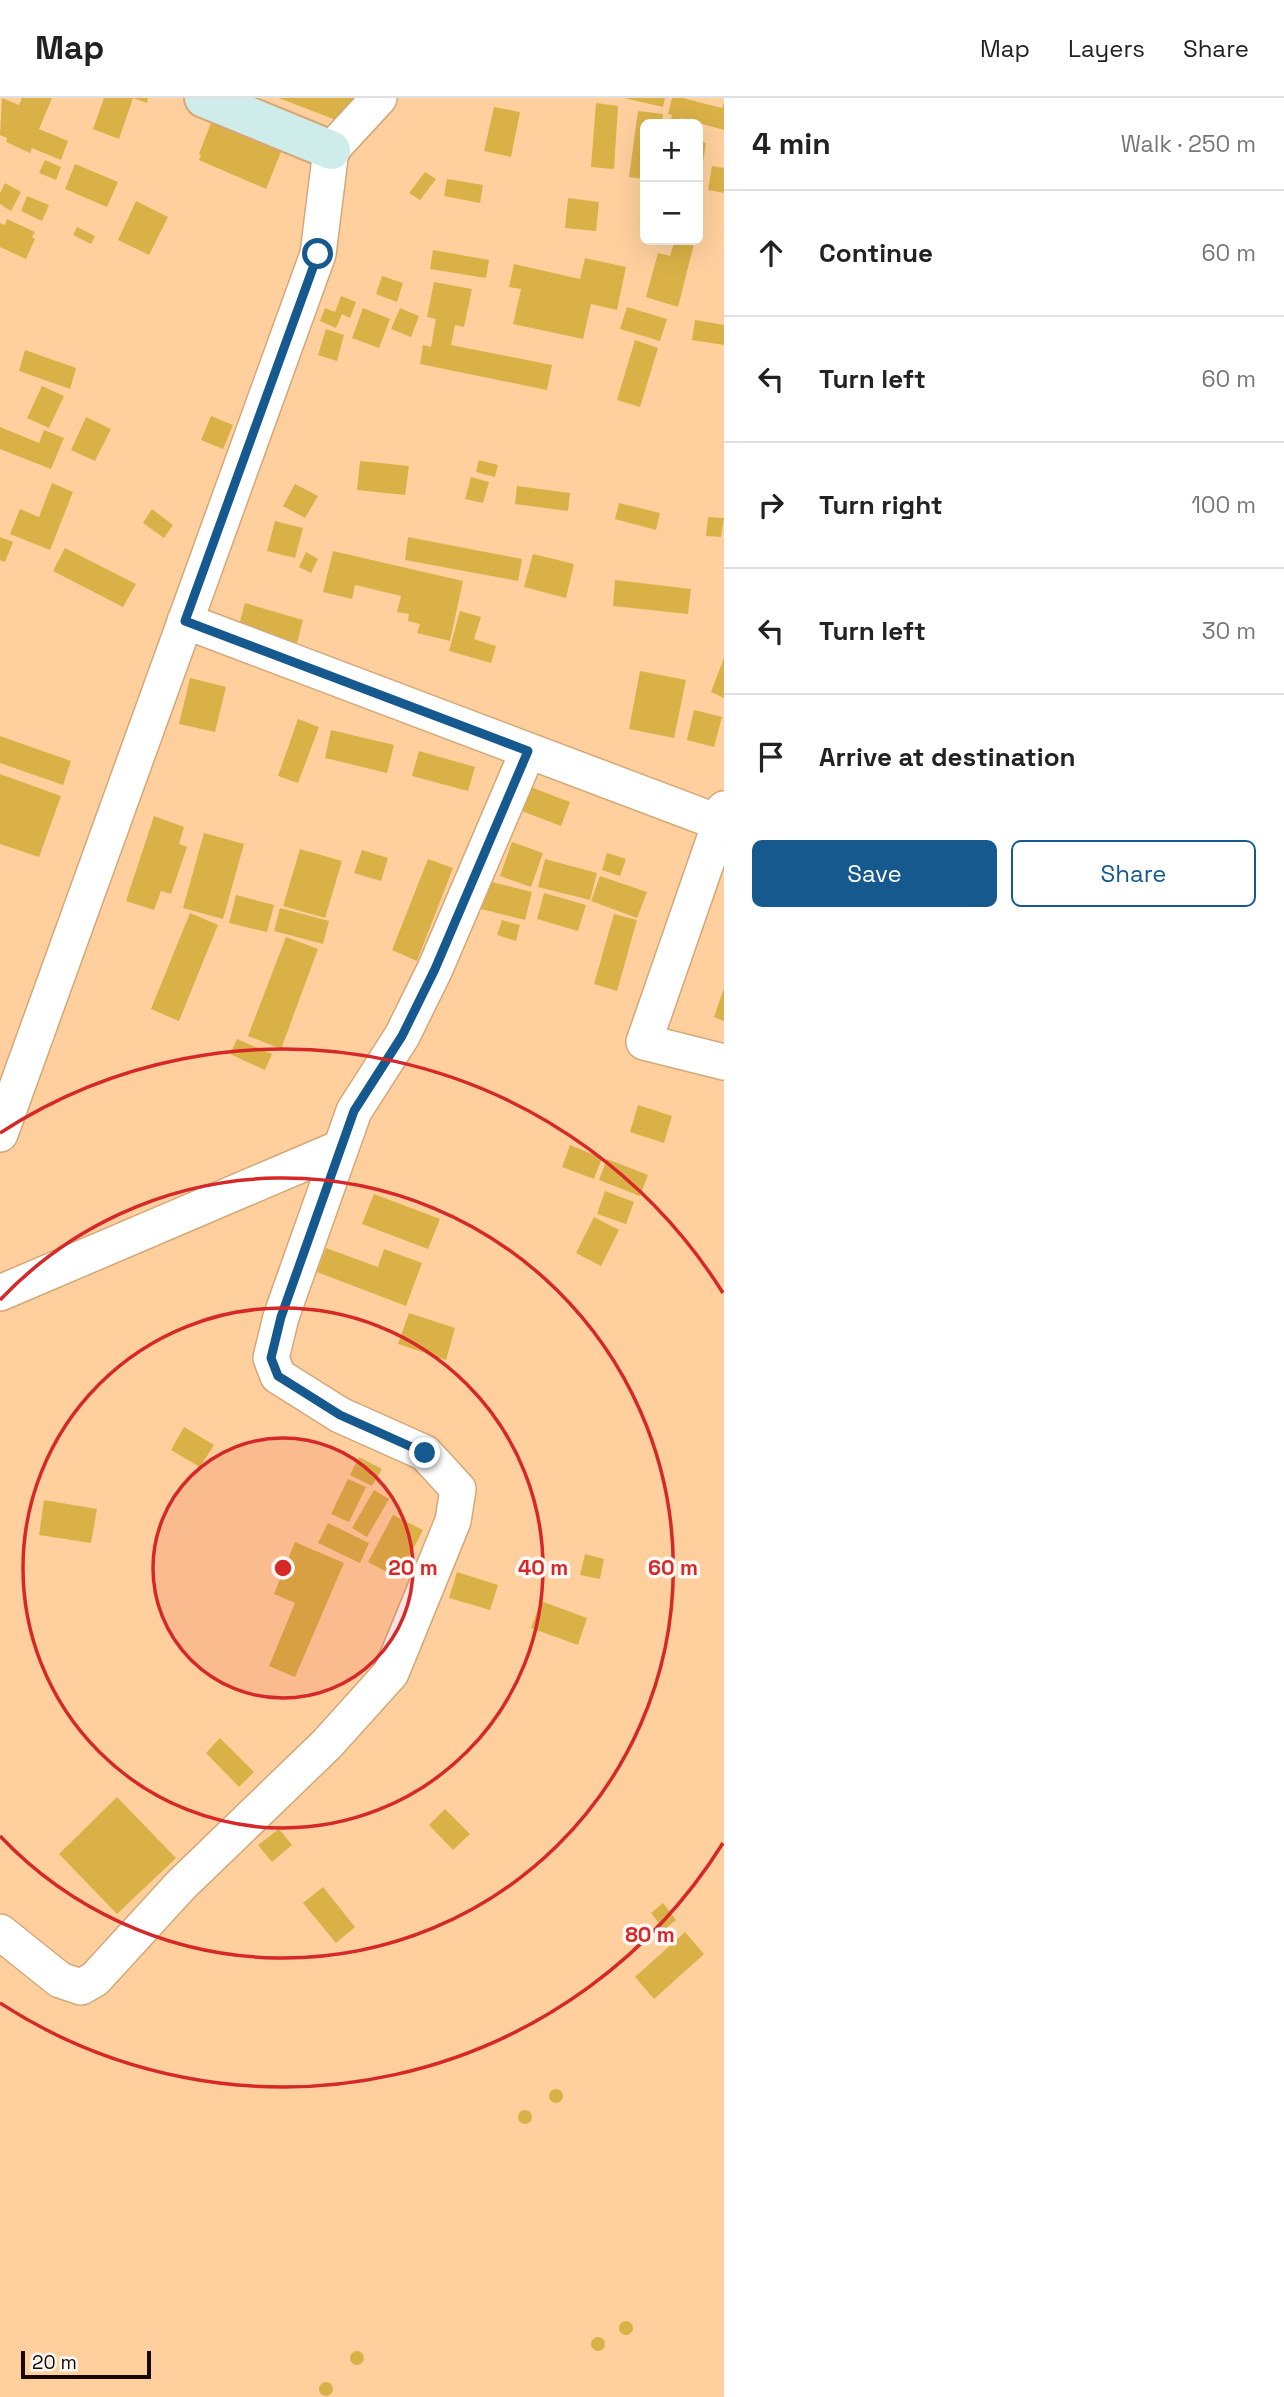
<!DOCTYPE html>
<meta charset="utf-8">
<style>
:root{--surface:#fff;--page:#f2f2f2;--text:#222;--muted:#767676;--line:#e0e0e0;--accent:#16598e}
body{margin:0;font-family:"Space Grotesk",sans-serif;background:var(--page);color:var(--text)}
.controls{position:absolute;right:21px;top:21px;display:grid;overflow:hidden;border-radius:10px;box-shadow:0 7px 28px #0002}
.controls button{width:63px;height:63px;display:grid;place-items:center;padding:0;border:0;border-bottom:2px solid var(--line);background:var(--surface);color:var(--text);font:35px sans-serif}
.scale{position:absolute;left:21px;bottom:18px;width:130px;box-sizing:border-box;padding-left:7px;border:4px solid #180800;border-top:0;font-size:19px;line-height:24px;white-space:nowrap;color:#180800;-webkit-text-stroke:5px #fef9f5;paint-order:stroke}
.stop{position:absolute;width:21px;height:21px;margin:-16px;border:5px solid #16598e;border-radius:50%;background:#fff}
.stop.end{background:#16598e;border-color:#fff;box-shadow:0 2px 7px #0008}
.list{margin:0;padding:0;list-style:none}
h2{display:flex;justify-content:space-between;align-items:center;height:91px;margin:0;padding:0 28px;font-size:30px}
h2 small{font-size:23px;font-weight:400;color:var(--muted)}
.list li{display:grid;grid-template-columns:46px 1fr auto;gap:21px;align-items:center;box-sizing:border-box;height:126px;padding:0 28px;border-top:2px solid var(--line)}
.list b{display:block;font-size:26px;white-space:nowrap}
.list em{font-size:23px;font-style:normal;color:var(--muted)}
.actions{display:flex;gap:14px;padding:21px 28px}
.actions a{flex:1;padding:16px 0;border:2px solid var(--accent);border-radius:10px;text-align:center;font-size:24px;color:var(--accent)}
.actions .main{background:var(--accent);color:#fff}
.icon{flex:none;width:38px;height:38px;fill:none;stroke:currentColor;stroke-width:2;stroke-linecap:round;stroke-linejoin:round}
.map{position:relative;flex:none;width:724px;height:2299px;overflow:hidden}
header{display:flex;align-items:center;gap:42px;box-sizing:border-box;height:98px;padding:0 35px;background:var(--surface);border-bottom:2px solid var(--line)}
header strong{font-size:33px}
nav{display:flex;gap:38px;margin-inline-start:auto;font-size:24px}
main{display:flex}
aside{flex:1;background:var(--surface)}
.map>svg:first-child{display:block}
.building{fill:#d9b147}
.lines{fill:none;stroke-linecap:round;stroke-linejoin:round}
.street-casing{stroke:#d5a777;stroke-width:38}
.secondary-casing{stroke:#d5a777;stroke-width:42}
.street{stroke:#fff;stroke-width:35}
.secondary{stroke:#cdecea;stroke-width:38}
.route{stroke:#16598e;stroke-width:9}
.ring{fill:none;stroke:#d62828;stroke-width:3.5}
.centre{fill:#d62828;stroke:#fef9f5;stroke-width:3.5}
.ring-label{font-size:21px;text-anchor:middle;font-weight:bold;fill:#d62828;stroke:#fef9f5;stroke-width:7;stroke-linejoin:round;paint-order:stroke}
</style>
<header>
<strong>Map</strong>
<nav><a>Map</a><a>Layers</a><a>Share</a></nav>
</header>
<main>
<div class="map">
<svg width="724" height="2299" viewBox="0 0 724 2299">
<rect width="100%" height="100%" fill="#ffd09e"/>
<path class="building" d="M 2,0 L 19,7 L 22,0 L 52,0 L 39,31 L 68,43 L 61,62 L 32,50 L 30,55 L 6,44 L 7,40 L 0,37 Z
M 104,0 L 148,0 L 147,5 L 133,0 L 119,41 L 93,31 Z
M 279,0 L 356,0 L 346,26 Z
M 624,0 L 665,0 L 663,9 Z
M 672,0 L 683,0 L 722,10 L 724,5 L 724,32 L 681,20 L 680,26 L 670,26 L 672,17 L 668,16 Z
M 596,5 L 618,8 L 614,71 L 591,69 Z
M 217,9 L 287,39 L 266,91 L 199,62 L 201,57 L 199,56 Z
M 494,9 L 520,14 L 511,59 L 484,53 Z
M 638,13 L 663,16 L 662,26 L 645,26 L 645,81 L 629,79 Z
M 698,43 L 706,45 L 699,90 L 698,90 Z
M 45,62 L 61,69 L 56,82 L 39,75 Z
M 75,66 L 118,84 L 107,109 L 65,91 Z
M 712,68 L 724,70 L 724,95 L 708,92 Z
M 425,74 L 436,81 L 420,102 L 409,95 Z
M 447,81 L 483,87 L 480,105 L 444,98 Z
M 5,85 L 21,94 L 11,113 L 0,106 L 0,95 Z
M 27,98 L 49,107 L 42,123 L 21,113 Z
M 568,100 L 599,104 L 596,133 L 565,130 Z
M 136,103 L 168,119 L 149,157 L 118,142 Z
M 7,121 L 35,134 L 32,139 L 35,141 L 26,161 L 0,149 L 0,125 L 5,127 Z
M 77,129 L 95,138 L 91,146 L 73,137 Z
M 675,142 L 695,142 L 678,209 L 646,199 L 658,155 L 670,158 Z
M 433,152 L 489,162 L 486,180 L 430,171 Z
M 585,160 L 626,169 L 617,212 L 591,206 L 583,241 L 513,226 L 521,191 L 509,189 L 514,166 L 580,181 Z
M 382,178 L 403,185 L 397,204 L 376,196 Z
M 434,184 L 472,191 L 464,229 L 455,227 L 451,247 L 552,267 L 547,292 L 420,266 L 423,247 L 431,249 L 436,221 L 427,219 Z
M 341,198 L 356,204 L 350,220 L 342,216 L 336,230 L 320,223 L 325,210 L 335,214 Z
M 627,209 L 667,221 L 660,243 L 620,231 Z
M 363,210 L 390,221 L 379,250 L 352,240 Z
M 400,210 L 419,218 L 411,239 L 391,231 Z
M 695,222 L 724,227 L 724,247 L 692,242 Z
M 326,231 L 344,237 L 337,263 L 318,257 Z
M 635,242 L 658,250 L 640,309 L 617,302 Z
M 25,252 L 76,270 L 70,291 L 19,273 Z
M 42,288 L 64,298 L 49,330 L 27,320 Z
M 211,318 L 233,327 L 223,351 L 201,342 Z
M 86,319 L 111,331 L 95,363 L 71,352 Z
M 0,329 L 39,345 L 44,332 L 64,340 L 51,371 L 0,351 Z
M 479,362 L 498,367 L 495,379 L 476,374 Z
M 360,363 L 409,368 L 405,397 L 357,392 Z
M 471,379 L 489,384 L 483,405 L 465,401 Z
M 52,385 L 73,394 L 50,452 L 10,436 L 20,411 L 39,419 Z
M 295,386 L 318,398 L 305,420 L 283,408 Z
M 517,388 L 570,395 L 568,413 L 515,406 Z
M 619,405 L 660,415 L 656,432 L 615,421 Z
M 152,411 L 173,427 L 164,440 L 143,425 Z
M 708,419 L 724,420 L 721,439 L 706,438 Z
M 275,423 L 303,430 L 295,460 L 267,453 Z
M 0,439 L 13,444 L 5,464 L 0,462 Z
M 408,439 L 522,461 L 518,483 L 405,462 Z
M 65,450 L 136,486 L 123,509 L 53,473 Z
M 333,453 L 463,483 L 450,543 L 417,535 L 420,526 L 408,523 L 409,516 L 397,514 L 401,498 L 355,487 L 352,501 L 323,494 Z
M 306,454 L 318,461 L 311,475 L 299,469 Z
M 533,456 L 574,466 L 566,500 L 524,489 Z
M 615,482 L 691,491 L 688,516 L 613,508 Z
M 245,505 L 303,522 L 297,545 L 239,527 Z
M 460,513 L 481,519 L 474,541 L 496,548 L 491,565 L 449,553 Z
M 724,560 L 724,600 L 711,594 Z
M 640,573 L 686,582 L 674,640 L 629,631 Z
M 190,580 L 226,589 L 215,634 L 179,626 Z
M 694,612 L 722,619 L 714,649 L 687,642 Z
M 298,621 L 319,629 L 298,685 L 278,678 Z
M 331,632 L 394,647 L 387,675 L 325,660 Z
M 0,638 L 71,663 L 63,687 L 0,665 Z
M 419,653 L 475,669 L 468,693 L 412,678 Z
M 0,676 L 61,698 L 39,759 L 0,746 Z
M 528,688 L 570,704 L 561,728 L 519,712 Z
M 154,718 L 184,729 L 179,746 L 187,749 L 171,796 L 161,793 L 154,812 L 126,803 Z
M 204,735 L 244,746 L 223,821 L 183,810 Z
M 512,744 L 543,755 L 531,789 L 500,778 Z
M 300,751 L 342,763 L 325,820 L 283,808 Z
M 362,752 L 388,760 L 381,783 L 354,775 Z
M 607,755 L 626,761 L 620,778 L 602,772 Z
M 428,761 L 453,770 L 417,863 L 392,852 Z
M 545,761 L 597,775 L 590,802 L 538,789 Z
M 600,778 L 647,794 L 637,820 L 591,803 Z
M 488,783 L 532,794 L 525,822 L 481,811 Z
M 544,795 L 586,807 L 578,833 L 537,821 Z
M 236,797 L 274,807 L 267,834 L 229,825 Z
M 280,810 L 329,823 L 323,846 L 274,833 Z
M 190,815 L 218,827 L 179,923 L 151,911 Z
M 614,816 L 637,822 L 617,893 L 594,886 Z
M 502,822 L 520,827 L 516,843 L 497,837 Z
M 286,839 L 318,851 L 281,951 L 248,938 Z
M 724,890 L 724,923 L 714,919 Z
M 237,941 L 272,956 L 265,972 L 230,956 Z
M 638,1007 L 672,1018 L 664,1045 L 630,1034 Z
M 570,1047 L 602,1060 L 594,1081 L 562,1069 Z
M 607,1061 L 648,1077 L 640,1098 L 599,1082 Z
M 605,1093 L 634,1104 L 626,1126 L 597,1116 Z
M 374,1096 L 440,1121 L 428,1151 L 362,1126 Z
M 594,1119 L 619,1132 L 601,1168 L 576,1155 Z
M 326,1150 L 378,1169 L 384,1151 L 422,1165 L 406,1208 L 317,1174 Z
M 409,1215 L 455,1230 L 446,1262 L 398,1246 Z
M 184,1329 L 214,1347 L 200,1369 L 171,1352 Z
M 359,1359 L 382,1371 L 372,1388 L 350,1377 Z
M 348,1381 L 366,1389 L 349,1424 L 331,1416 Z
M 374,1392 L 389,1401 L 367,1439 L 352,1430 Z
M 44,1402 L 97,1411 L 91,1445 L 39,1437 Z
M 393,1417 L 423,1432 L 398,1480 L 368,1464 Z
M 328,1425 L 369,1445 L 360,1465 L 318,1445 Z
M 295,1444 L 344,1465 L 295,1579 L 269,1568 L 295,1505 L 274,1496 Z
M 585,1456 L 604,1461 L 600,1481 L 580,1477 Z
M 457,1474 L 498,1487 L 490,1512 L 449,1500 Z
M 541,1503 L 587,1520 L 578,1547 L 531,1530 Z
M 220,1640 L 254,1674 L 239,1689 L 206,1655 Z
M 117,1699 L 176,1760 L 117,1816 L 59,1756 Z
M 445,1711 L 470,1736 L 453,1752 L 429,1727 Z
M 279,1731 L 292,1747 L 272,1764 L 258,1747 Z
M 323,1789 L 355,1829 L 336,1845 L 303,1805 Z
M 663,1805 L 676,1822 L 664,1832 L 651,1815 Z
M 685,1834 L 704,1856 L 654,1901 L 635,1879 Z
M549 1998a7 7 0 1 1 14 0a7 7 0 1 1-14 0Z
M518 2019a7 7 0 1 1 14 0a7 7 0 1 1-14 0Z
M619 2230a7 7 0 1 1 14 0a7 7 0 1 1-14 0Z
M591 2246a7 7 0 1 1 14 0a7 7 0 1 1-14 0Z
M350 2260a7 7 0 1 1 14 0a7 7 0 1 1-14 0Z
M319 2291a7 7 0 1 1 14 0a7 7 0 1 1-14 0Z"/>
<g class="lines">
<defs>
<path id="street" d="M 185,523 L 720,725 L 724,711
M 720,725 L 644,944 L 724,964
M 0,1036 L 318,156 L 331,52 L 379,0
M 0,1195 L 340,1050
M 0,1834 L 60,1882 L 81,1889 L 95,1881 L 181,1787 L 327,1646 L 391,1575 L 453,1423 L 458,1391 L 425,1355 L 340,1317 L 278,1278 L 271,1260 L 281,1219 L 354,1013 L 402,938 L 435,871 L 528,653"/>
<path id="secondary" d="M 204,0 L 331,52"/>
</defs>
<use href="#street" class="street-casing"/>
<use href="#secondary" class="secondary-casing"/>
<use href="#street" class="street"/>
<use href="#secondary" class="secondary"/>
</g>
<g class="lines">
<path class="route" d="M 318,156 L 185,523 L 528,653 L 435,871 L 402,938 L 354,1013 L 281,1219 L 271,1260 L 278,1278 L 340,1317 L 425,1355"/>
</g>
<circle cx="283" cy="1470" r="130" fill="#d62828" fill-opacity=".12"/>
<g class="ring">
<circle cx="283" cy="1470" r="130"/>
<circle cx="283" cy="1470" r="260"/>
<path d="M0 1202A390 390 0 1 1 0 1738"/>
<path d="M723 1745A519 519 0 0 1 0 1905M0 1035A519 519 0 0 1 723 1195"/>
</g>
<circle cx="283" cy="1470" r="10" class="centre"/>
<g class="ring-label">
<text x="413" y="1477">20 m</text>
<text x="543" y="1477">40 m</text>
<text x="673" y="1477">60 m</text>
<text x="650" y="1844">80 m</text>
</g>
</svg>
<div class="controls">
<button>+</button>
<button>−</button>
</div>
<div class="scale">20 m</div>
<div class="stop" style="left:318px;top:156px"></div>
<div class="stop end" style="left:425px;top:1355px"></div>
</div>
<aside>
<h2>4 min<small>Walk · 250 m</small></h2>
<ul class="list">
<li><svg class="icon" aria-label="ahead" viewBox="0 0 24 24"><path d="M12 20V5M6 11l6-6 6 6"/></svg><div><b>Continue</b></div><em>60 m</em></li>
<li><svg class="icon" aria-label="left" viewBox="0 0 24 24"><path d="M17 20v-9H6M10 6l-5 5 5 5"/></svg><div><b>Turn left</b></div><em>60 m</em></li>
<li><svg class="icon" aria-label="right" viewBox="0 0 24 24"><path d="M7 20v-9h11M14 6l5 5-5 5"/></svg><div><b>Turn right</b></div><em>100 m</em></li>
<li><svg class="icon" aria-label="left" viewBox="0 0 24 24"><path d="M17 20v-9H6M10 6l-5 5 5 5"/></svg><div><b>Turn left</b></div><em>30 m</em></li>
<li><svg class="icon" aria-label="arrive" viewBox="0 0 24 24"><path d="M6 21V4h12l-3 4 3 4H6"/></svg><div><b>Arrive at destination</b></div></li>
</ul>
<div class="actions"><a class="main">Save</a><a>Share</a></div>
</aside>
</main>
